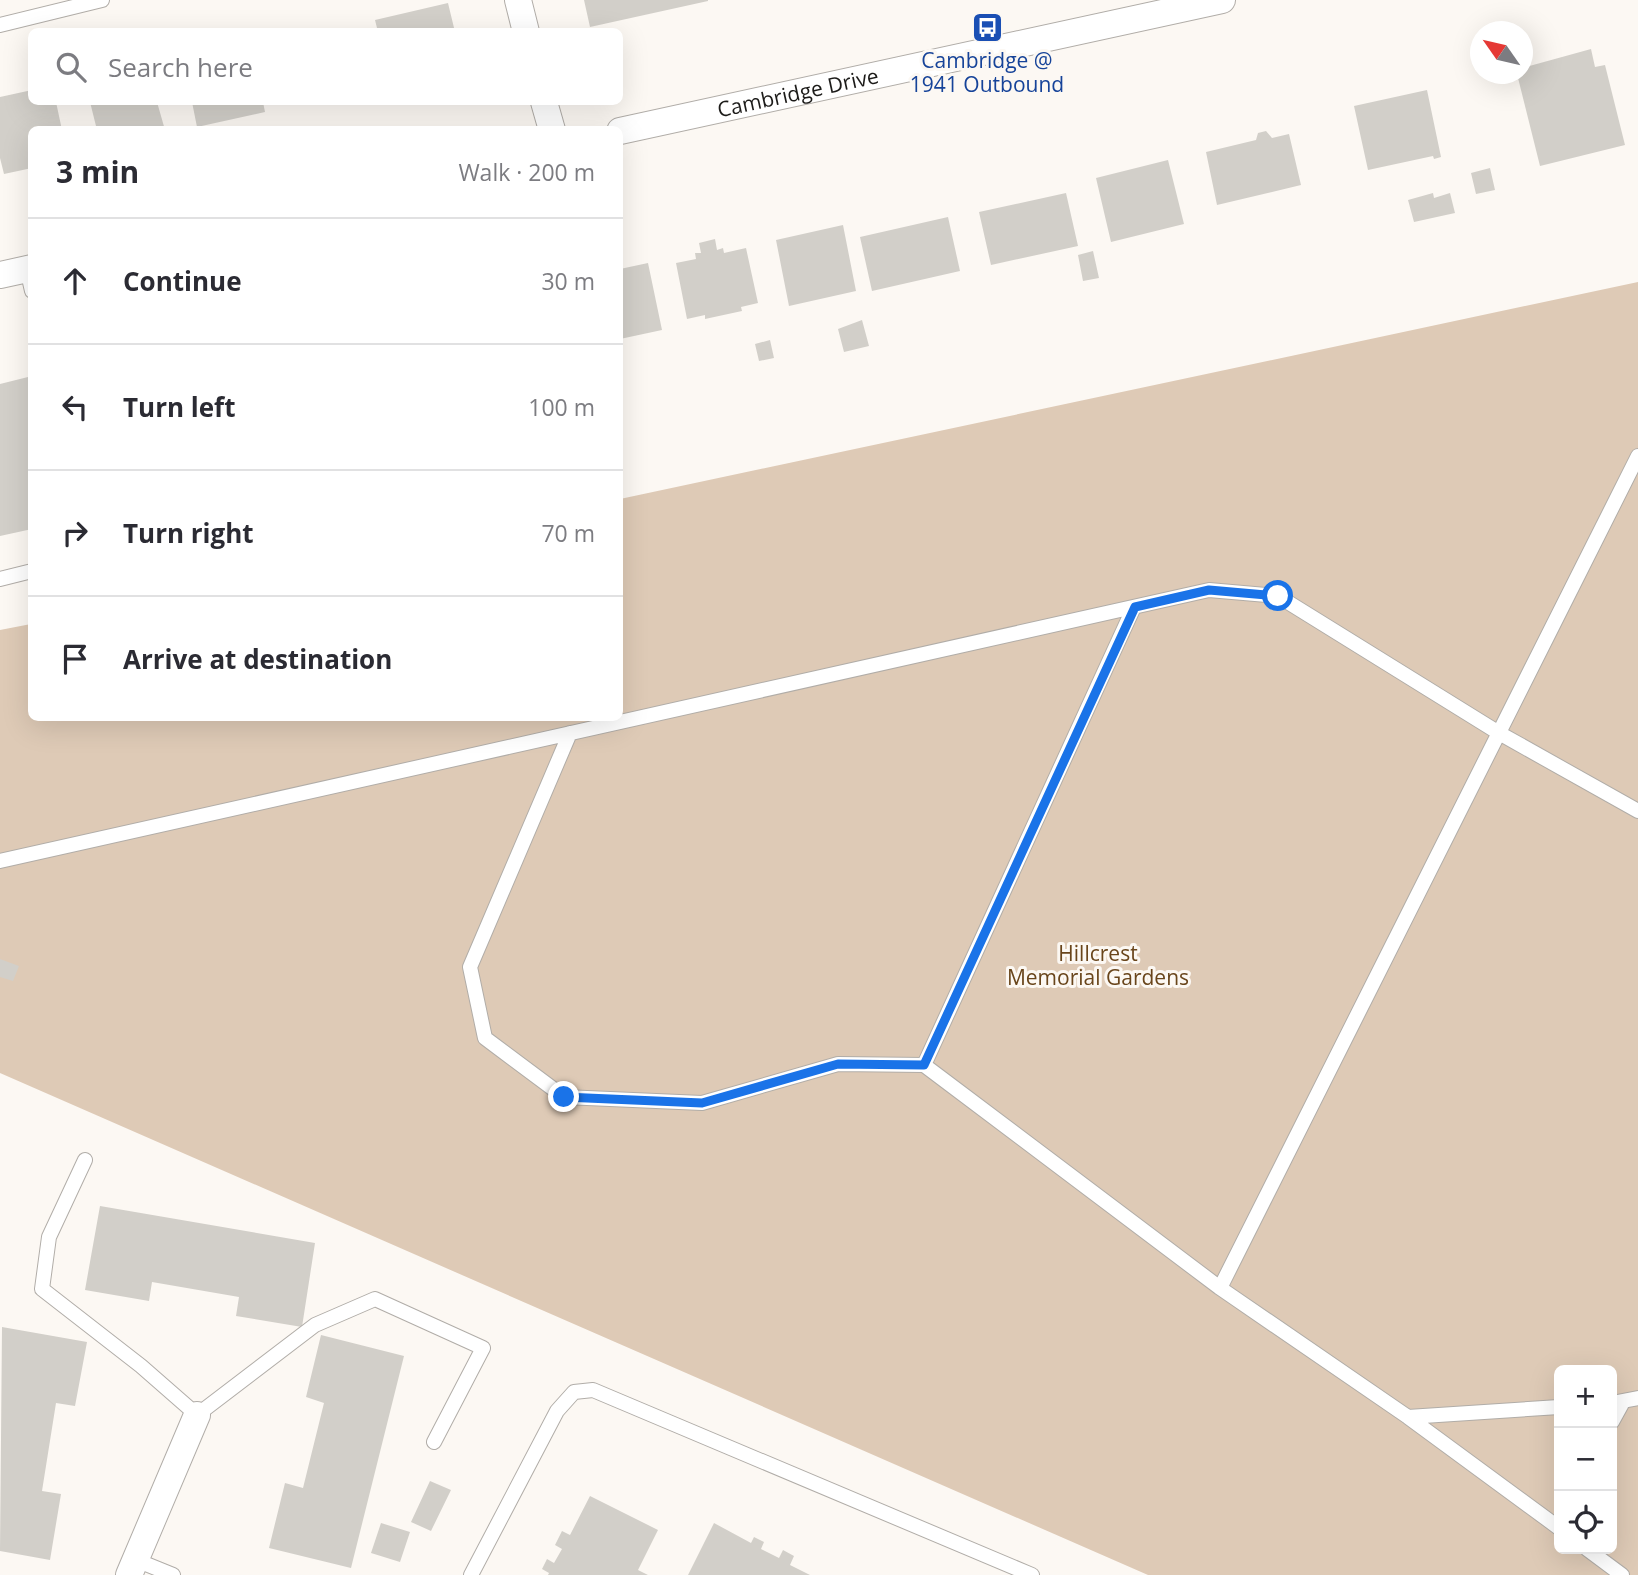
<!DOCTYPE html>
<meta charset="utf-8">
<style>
:root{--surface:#fff;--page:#f2f2f3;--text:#2b2b33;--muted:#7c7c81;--line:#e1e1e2}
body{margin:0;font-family:"Open Sans",sans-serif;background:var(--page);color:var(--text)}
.controls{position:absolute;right:21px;bottom:21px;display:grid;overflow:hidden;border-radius:10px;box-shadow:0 7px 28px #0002}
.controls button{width:63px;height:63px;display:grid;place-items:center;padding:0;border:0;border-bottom:2px solid var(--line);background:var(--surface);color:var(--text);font:35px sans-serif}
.compass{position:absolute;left:1470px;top:21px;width:63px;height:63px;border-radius:50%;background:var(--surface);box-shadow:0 7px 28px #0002;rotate:304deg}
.stop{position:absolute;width:21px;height:21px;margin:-16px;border:5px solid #1a73e8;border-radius:50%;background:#fff}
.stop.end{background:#1a73e8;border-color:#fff;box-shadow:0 2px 7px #0008}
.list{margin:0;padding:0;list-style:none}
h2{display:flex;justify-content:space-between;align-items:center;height:91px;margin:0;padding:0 28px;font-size:30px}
h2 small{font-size:23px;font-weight:400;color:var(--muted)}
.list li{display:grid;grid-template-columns:46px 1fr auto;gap:21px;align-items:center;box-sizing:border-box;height:126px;padding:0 28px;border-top:2px solid var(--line)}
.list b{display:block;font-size:26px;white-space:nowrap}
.list em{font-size:23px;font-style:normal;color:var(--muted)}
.icon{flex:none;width:38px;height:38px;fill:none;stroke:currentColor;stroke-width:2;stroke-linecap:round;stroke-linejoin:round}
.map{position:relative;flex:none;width:1638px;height:1575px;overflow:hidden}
.search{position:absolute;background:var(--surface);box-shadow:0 7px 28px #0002;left:28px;top:28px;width:595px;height:77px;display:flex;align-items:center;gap:18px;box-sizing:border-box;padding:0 24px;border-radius:10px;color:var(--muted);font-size:26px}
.panel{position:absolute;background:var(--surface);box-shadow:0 7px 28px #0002;left:28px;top:126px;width:595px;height:595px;border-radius:10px}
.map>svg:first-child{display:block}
.green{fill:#decab6;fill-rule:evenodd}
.building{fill:#d2cfc9}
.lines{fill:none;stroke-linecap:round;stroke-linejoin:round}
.service-casing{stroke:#b1ada8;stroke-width:16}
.minor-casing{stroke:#b1ada8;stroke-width:28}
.service{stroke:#fff;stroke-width:14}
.minor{stroke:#fff;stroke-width:26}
.route{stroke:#1a73e8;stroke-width:9}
.labels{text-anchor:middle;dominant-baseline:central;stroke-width:6;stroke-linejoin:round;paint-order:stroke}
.transit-label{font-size:21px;fill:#164399;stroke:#fcf8f3}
.street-label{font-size:21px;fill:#1c1b19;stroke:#fcf8f3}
.park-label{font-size:21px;fill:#69451b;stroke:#fcf8f3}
</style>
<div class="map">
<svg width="1638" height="1575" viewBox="0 0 1638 1575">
<rect width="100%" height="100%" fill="#fcf8f3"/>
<path class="green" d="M 1638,282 L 1638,1575 L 1148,1575 L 0,1073 L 0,630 L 31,624 L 32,718 L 620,718 L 620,499 ZM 1559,1370 L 1612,1370 L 1612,1549 L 1559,1549 Z"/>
<path class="building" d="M 584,0 L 708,0 L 708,1 L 590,27 Z
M 448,3 L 455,32 L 378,32 L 375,20 Z
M 1591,49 L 1595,67 L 1605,65 L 1625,145 L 1540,166 L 1517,74 L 1522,74 L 1522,68 Z
M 32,90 L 32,102 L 56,102 L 62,130 L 32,130 L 32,168 L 4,174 L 0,158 L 0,97 Z
M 1427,90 L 1441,157 L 1434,159 L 1433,156 L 1368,170 L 1354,106 Z
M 90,102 L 157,102 L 165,130 L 97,130 Z
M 192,102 L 263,102 L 265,112 L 197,127 Z
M 1266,131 L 1272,138 L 1289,134 L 1301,185 L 1217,205 L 1206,152 L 1256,140 L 1258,133 Z
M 1168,160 L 1184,224 L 1111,242 L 1096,178 Z
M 1490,168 L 1495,190 L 1476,194 L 1471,173 Z
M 1066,193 L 1078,246 L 991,265 L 979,212 Z
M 1433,193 L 1434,198 L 1450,193 L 1455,213 L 1414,222 L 1408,200 Z
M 948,217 L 960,271 L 872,291 L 860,237 Z
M 843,225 L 856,291 L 789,306 L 776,240 Z
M 715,239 L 717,250 L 723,248 L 724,253 L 746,248 L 758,303 L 741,307 L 742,311 L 705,319 L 705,315 L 687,319 L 676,263 L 696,259 L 695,253 L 701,253 L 699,243 Z
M 1093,251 L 1099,278 L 1083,281 L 1078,255 Z
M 648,263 L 662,330 L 620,339 L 620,269 Z
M 862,320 L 869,346 L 844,352 L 838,329 Z
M 770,340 L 774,358 L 759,361 L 755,344 Z
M 28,377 L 32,391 L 32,529 L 0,536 L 0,384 Z
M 0,959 L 19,966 L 13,981 L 0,977 Z
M 100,1206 L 315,1243 L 302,1327 L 236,1316 L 239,1297 L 152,1282 L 149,1301 L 85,1290 Z
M 2,1327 L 87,1342 L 75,1406 L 56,1403 L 42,1491 L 61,1494 L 50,1560 L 0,1551 Z
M 321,1335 L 404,1356 L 351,1568 L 269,1548 L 285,1483 L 303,1488 L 324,1403 L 306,1397 Z
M 430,1481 L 451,1490 L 431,1531 L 411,1522 Z
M 590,1496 L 658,1530 L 638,1570 L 648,1575 L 548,1575 L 549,1573 L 542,1569 L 547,1559 L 554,1563 L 562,1549 L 555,1545 L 562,1531 L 570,1535 Z
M 381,1523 L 410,1532 L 400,1562 L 371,1553 Z
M 714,1523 L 751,1543 L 754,1537 L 764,1542 L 761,1549 L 779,1558 L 783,1550 L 794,1556 L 790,1565 L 810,1575 L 688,1575 Z"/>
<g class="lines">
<defs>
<path id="service" d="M 0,25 L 102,0
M 27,269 L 32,291
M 0,579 L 32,571
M 570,733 L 470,967 L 485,1038 L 564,1097 L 702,1103 L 838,1064 L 924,1065 L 1220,1288 L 1408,1417 L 1559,1528
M 0,861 L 1209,590 L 1278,596 L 1499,733 L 1638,811
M 924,1065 L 1134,607
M 85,1160 L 49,1237 L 42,1289 L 141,1366 L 197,1415 L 315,1325 L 375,1299 L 483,1348 L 434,1442
M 1220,1288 L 1638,456
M 1612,1403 L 1638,1398
M 1408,1417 L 1559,1407
M 1612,1422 L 1623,1402
M 1587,1549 L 1622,1575
M 136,1560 L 173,1575
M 471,1575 L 557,1411 L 574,1392 L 593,1390 L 1032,1575"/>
<g id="minor">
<path d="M 518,0 L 526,32"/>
<path d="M 544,102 L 552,130"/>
<path id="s1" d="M 620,131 L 1222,0"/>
<path d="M 0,275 L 32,268"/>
<path d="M 129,1575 L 197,1415"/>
</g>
</defs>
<use href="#service" class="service-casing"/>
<use href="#minor" class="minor-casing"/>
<use href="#service" class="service"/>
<use href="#minor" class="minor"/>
</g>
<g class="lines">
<path class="route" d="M 564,1097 L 702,1103 L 838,1064 L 924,1065 L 1135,607 L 1209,590 L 1278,596"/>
</g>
<defs>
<symbol id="bus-square" viewBox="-11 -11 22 22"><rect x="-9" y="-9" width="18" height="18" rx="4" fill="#1a4fb4" stroke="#fcf8f3"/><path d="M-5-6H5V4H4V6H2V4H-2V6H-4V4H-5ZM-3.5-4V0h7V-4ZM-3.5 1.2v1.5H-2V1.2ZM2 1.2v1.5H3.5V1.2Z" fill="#fff"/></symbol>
</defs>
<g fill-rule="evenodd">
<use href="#bus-square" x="970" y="10" width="35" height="35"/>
</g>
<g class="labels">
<g class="transit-label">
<text x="987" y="60">Cambridge @<tspan x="987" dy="24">1941 Outbound</tspan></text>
</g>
<g class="street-label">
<text stroke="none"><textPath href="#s1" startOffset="182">Cambridge Drive</textPath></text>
</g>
<g class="park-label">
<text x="1098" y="953">Hillcrest<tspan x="1098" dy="24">Memorial Gardens</tspan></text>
</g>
</g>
</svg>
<div class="controls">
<button>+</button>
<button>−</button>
<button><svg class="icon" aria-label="locate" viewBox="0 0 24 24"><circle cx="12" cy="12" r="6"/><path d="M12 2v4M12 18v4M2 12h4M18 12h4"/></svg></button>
</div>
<svg class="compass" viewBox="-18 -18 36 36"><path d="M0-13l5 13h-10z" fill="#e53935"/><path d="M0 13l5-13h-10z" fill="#7c7c81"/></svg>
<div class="stop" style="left:1278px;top:596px"></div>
<div class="stop end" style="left:564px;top:1097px"></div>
<div class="search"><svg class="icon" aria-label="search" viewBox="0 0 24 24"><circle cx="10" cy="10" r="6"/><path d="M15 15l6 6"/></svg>Search here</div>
<section class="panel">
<h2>3 min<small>Walk · 200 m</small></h2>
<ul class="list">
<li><svg class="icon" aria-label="ahead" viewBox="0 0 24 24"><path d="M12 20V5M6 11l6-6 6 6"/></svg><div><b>Continue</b></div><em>30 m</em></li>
<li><svg class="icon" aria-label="left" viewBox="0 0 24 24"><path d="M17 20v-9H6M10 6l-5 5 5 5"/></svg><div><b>Turn left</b></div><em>100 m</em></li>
<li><svg class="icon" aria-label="right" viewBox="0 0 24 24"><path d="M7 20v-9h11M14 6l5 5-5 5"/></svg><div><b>Turn right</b></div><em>70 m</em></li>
<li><svg class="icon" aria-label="arrive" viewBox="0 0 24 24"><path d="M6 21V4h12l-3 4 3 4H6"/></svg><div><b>Arrive at destination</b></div></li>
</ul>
</section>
</div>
